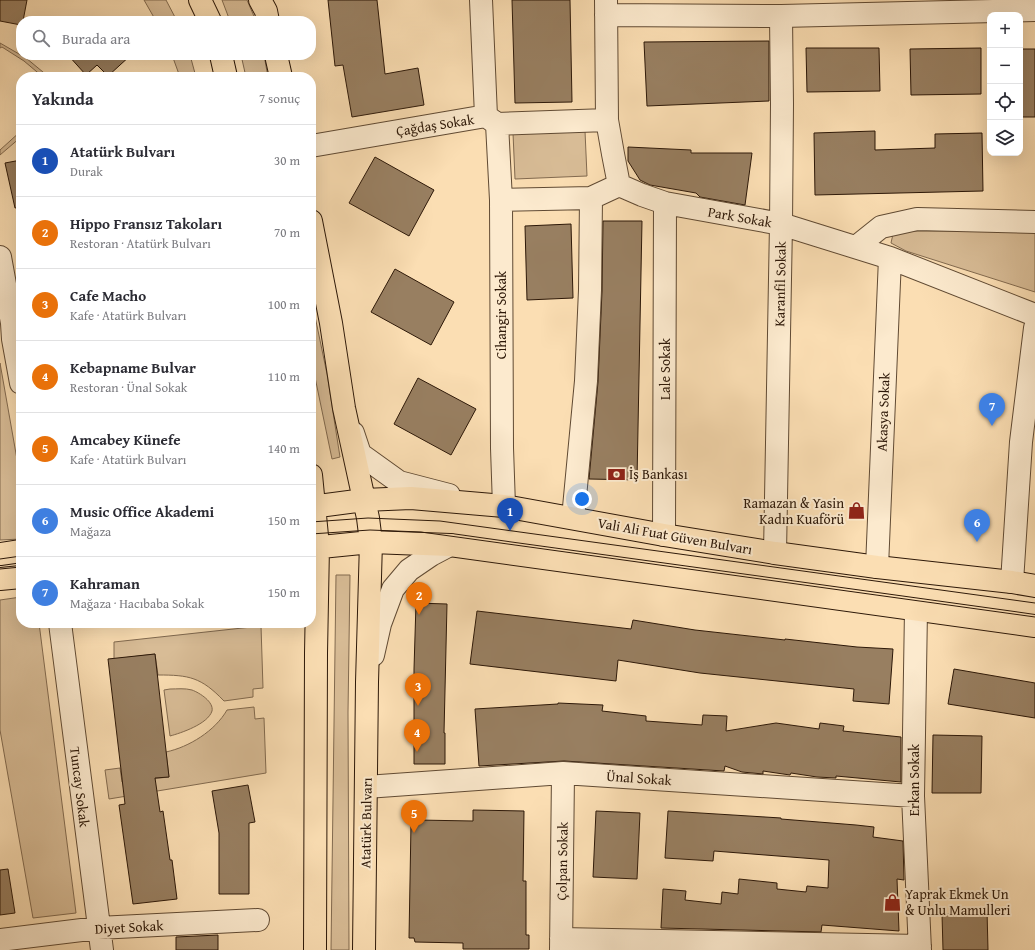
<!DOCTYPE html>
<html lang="tr">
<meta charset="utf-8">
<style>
:root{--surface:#fff;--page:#f7f7f7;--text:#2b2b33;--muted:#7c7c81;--line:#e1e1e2;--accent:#0b8043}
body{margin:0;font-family:"Gentium Book Plus",serif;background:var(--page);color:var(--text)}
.controls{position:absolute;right:12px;top:12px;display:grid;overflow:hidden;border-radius:8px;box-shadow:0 4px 16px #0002}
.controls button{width:36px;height:36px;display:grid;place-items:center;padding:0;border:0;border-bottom:1px solid var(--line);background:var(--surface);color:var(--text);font:20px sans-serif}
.you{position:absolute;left:582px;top:499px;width:14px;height:14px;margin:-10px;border:3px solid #fff;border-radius:50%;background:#1a73e8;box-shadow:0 0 0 6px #1a73e833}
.badge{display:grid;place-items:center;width:26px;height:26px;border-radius:50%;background:var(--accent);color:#fff;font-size:13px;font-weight:700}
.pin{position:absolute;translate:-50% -33px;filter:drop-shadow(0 1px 2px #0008)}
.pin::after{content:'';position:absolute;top:21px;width:14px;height:12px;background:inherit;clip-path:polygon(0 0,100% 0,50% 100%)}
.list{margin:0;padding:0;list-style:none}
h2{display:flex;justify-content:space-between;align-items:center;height:52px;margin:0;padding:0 16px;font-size:17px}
h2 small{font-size:13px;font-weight:400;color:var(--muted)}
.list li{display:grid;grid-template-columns:26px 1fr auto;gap:12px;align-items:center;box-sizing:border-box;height:72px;padding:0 16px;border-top:1px solid var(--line)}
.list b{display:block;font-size:15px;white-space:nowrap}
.list p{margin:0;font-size:13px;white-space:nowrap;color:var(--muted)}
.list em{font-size:13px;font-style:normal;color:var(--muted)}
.icon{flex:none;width:22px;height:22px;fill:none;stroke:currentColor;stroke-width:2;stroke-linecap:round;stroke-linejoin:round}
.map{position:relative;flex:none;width:1035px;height:950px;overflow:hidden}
.search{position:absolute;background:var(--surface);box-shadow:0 4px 16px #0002;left:16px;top:16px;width:300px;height:44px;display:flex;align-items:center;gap:10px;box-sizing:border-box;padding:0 14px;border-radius:16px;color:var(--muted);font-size:15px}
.panel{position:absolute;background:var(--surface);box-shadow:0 4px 16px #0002;left:16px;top:72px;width:300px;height:556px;border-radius:16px}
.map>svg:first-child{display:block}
.green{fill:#d8bc96;stroke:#826a4f}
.building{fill:#987f61;stroke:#2d1808}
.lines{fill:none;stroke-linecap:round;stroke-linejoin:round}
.minor-casing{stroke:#604a33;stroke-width:24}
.major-casing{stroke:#2d1808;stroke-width:24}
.minor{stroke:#fceace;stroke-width:22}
.major{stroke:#fbdeb3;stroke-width:22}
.tram{stroke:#2d1808;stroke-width:1}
.labels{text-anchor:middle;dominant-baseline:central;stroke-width:4;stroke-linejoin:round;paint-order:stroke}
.street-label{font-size:14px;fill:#2d1808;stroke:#fceace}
.poi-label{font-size:14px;fill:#2d1808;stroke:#fceace;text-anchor:start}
</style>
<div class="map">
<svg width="1035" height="950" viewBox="0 0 1035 950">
<rect width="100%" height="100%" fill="#fbdeb3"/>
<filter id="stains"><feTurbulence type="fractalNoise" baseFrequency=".005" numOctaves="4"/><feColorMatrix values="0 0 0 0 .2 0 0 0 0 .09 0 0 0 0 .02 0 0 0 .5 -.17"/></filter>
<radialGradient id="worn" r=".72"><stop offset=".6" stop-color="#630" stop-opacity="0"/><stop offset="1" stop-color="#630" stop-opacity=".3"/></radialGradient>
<path class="green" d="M 144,0 L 166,0 L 177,21 L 156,21 Z
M 222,0 L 247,0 L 256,21 L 230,21 Z
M 0,43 L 26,58 L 49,77 L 43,77 L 24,61 L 2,47 L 0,48 Z
M 172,55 L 190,55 L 196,77 L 180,77 Z
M 241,55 L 264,55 L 268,77 L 246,77 Z
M 21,131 L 21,137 L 0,155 L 0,150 Z
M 585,131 L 587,176 L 515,179 L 513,133 Z
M 906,231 L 1035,231 L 1035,292 L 906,251 L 891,243 L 893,234 Z
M 311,297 L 327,374 L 340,457 L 332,459 L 311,358 Z
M 0,363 L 21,482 L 21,539 L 0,540 Z
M 336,575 L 350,575 L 348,712 L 349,950 L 331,950 Z
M 21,597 L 21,623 L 39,623 L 76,913 L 33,918 L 0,730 L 0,600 Z
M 261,626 L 263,688 L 253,689 L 253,697 L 224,701 C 201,677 189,675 158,675 L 155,654 L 114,659 L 114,642 Z
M 170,689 C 177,689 185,688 192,690 C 200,693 214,702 212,711 C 208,724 181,733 170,736 L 164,690 Z
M 254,707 L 255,719 L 264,718 L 266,773 L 109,799 L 105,770 L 120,768 L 122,782 L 169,777 L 166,752 C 189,747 215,731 227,710 Z"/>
<path class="building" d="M 0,0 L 27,0 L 23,21 L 21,21 L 21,25 L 0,21 Z
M 328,0 L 377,0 L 385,74 L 418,68 L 424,105 L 352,117 L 343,65 L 335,66 Z
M 512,0 L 570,0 L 572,102 L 515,103 Z
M 769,41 L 769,101 L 647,106 L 644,42 Z
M 806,48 L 879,48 L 880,91 L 807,92 Z
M 981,48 L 981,94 L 911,95 L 910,49 Z
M 1020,49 L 1035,49 L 1035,117 L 1020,117 Z
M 68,55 L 131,55 L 108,76 L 97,65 L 86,75 Z
M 875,131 L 875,150 L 935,148 L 935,134 L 982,133 L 983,191 L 815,195 L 814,133 Z
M 628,147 L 691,150 L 691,153 L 752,153 L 745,205 L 700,197 L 696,193 L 650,185 L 640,180 L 628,161 Z
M 375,157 L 434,190 L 409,236 L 349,203 Z
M 21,160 L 21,207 L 15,208 L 5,163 Z
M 603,221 L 642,221 L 637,480 L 589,479 L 598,382 L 602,291 Z
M 571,224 L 573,298 L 527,300 L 525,226 Z
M 395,269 L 454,302 L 431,345 L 371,312 Z
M 418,378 L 476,409 L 451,455 L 394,424 Z
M 416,603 L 447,604 L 444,733 L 445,733 L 445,764 L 414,764 L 414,669 Z
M 477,611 L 631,629 L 633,620 L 695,630 L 785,640 L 785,639 L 857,647 L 893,649 L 889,704 L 853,701 L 854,689 L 700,673 L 618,660 L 616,681 L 470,664 Z
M 155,654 L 169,777 L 155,778 L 160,812 L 163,811 L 170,860 L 172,860 L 177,899 L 133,904 L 119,805 L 125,804 L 108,659 Z
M 954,669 L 1035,683 L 1035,718 L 948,704 Z
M 558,703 L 603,705 L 602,711 L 646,716 L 646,721 L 702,725 L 703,715 L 727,716 L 726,731 L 776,723 L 819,729 L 820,723 L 844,726 L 843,731 L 901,737 L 901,782 L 836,776 L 836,778 L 817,777 L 791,773 L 790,775 L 763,771 L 763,774 L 742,772 L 725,766 L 724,771 L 564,761 L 479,766 L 475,709 L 558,704 Z
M 933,735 L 982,736 L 981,793 L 932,793 Z
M 248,785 L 255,822 L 249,823 L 249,894 L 219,894 L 219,833 L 212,791 Z
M 473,810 L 524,811 L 523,881 L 526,881 L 526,935 L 529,935 L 529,949 L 463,949 L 463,943 L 415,942 L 414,938 L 409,938 L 411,824 L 417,824 L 417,820 L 473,821 Z
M 596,811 L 640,813 L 637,879 L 593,877 Z
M 668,811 L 781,818 L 781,819 L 856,825 L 874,827 L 873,837 L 903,841 L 904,880 L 897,879 L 899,931 L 822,925 L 821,932 L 661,928 L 663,889 L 686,891 L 685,900 L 721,904 L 722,892 L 738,894 L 739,879 L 777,883 L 777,889 L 806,892 L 807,886 L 828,888 L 829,860 L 714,851 L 713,861 L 665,858 Z
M 8,869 L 15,913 L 0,915 L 0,870 Z
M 962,910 L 987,910 L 988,950 L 943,950 L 942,914 L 962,913 Z
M 218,935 L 218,950 L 176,950 L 176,937 Z"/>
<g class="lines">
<defs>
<path id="minor" d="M 481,0 L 486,116
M 606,0 L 607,120 L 613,154 L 619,185 L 642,195 L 665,203 L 781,224 L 890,258 L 1035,315
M 606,15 L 781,16 L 1035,10
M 497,124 L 501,200 L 502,448 L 504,506
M 311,146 L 486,116 L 497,124 L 607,120
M 501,200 L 591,198
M 856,247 L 881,227 L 917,219 L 1035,222
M 0,257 L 12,323 L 13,339 L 21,383
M 353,433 L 360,454 L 399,482 L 449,495
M 573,518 L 586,381 L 590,290 L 591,198 L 619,185
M 664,535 L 665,203
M 775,553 L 781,224 L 782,104 L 781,16
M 877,567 L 890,258
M 1012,582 L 1021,442 L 1035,328
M 916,610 L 913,796 L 920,950
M 60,623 L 102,950
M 373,655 L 380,624 L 393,589 L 409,570 L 431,555 L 450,545
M 366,787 L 563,773 L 913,796
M 561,939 L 920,946
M 0,940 L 98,928 L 258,920
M 561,950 L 563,773"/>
<path id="major" d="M 200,0 L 210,21
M 260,0 L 266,11 L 268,21
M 221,55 L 226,77
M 276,55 L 281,77
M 311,221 L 331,323 L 344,408 L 368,518 L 371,542 L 367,682 L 364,950
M 311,475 L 318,546 L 316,653 L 315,950
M 311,507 L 364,500 L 411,498 L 504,506 L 664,535 L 775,553 L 877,567 L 1012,582 L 1035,586
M 311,548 L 371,542 L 450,545 L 1035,626
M 0,554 L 21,551
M 0,579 L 21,577"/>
</defs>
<use href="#minor" class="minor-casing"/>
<use href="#major" class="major-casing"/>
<use href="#minor" class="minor"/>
<use href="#major" class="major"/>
<path class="tram" d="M 311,522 L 368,518 L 440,521 L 1035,603
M 311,534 L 370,530 L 421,532 L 1035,617
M 0,559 L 21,556
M 0,569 L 21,567"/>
</g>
<defs>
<symbol id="bank-bare" viewBox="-9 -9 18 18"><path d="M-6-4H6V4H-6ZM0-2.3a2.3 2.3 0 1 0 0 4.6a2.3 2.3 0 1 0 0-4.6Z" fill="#8f2418" stroke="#fceace" stroke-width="2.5" paint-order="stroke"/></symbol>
<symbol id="shop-bare" viewBox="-9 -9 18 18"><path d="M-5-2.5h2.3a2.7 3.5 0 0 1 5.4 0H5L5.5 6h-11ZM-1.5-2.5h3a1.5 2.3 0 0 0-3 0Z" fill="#8f2418" stroke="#fceace" stroke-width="2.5" paint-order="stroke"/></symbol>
</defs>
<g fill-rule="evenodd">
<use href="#bank-bare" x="604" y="462" width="25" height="25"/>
<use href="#shop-bare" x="844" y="498" width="25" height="25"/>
<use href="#shop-bare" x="880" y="890" width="25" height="25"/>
</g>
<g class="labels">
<g class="street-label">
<text transform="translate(435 125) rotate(-9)">Çağdaş Sokak</text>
<text transform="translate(740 217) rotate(10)">Park Sokak</text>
<text transform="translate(780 284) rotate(-89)">Karanfil Sokak</text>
<text transform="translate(501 315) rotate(-90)">Cihangir Sokak</text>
<text transform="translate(665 369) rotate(-90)">Lale Sokak</text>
<text transform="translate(883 412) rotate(-88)">Akasya Sokak</text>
<text transform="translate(675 536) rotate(10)">Vali Ali Fuat Güven Bulvarı</text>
<text transform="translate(639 778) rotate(4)">Ünal Sokak</text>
<text transform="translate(914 780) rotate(-90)">Erkan Sokak</text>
<text transform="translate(80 787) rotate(83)">Tuncay Sokak</text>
<text transform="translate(366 823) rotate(-89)">Atatürk Bulvarı</text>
<text transform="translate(562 861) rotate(-89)">Çolpan Sokak</text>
<text transform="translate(129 927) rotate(-3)">Diyet Sokak</text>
</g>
<g class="poi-label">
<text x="629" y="474">İş Bankası</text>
<text x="844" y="503" text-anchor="end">Ramazan &amp; Yasin<tspan x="844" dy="16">Kadın Kuaförü</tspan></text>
<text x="905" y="894">Yaprak Ekmek Un<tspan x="905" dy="16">&amp; Unlu Mamulleri</tspan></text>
</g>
</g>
<rect width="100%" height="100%" filter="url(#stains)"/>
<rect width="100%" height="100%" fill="url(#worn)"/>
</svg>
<div class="controls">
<button>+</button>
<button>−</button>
<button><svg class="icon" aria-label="locate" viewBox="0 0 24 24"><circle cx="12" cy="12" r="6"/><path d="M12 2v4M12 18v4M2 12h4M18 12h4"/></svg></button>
<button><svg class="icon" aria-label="layers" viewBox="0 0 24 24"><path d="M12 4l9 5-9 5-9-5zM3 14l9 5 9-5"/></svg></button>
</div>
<div class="you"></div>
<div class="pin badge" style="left:510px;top:531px;background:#1a4fb4">1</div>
<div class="pin badge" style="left:419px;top:615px;background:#e8710a">2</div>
<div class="pin badge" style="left:418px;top:706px;background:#e8710a">3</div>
<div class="pin badge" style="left:417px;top:752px;background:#e8710a">4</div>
<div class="pin badge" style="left:414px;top:833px;background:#e8710a">5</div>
<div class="pin badge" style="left:977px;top:542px;background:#3f7fe0">6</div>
<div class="pin badge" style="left:992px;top:426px;background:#3f7fe0">7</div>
<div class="search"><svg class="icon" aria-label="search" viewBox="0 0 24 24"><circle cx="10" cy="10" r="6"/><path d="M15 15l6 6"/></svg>Burada ara</div>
<section class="panel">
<h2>Yakında<small>7 sonuç</small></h2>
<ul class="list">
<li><span class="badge" style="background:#1a4fb4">1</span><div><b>Atatürk Bulvarı</b><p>Durak</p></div><em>30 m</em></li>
<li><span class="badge" style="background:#e8710a">2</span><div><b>Hippo Fransız Takoları</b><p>Restoran · Atatürk Bulvarı</p></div><em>70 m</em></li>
<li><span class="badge" style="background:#e8710a">3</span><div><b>Cafe Macho</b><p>Kafe · Atatürk Bulvarı</p></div><em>100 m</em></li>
<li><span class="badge" style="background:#e8710a">4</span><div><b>Kebapname Bulvar</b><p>Restoran · Ünal Sokak</p></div><em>110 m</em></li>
<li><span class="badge" style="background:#e8710a">5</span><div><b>Amcabey Künefe</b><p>Kafe · Atatürk Bulvarı</p></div><em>140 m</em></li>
<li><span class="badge" style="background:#3f7fe0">6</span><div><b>Music Office Akademi</b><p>Mağaza</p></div><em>150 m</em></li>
<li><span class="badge" style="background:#3f7fe0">7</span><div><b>Kahraman</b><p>Mağaza · Hacıbaba Sokak</p></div><em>150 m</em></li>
</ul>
</section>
</div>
